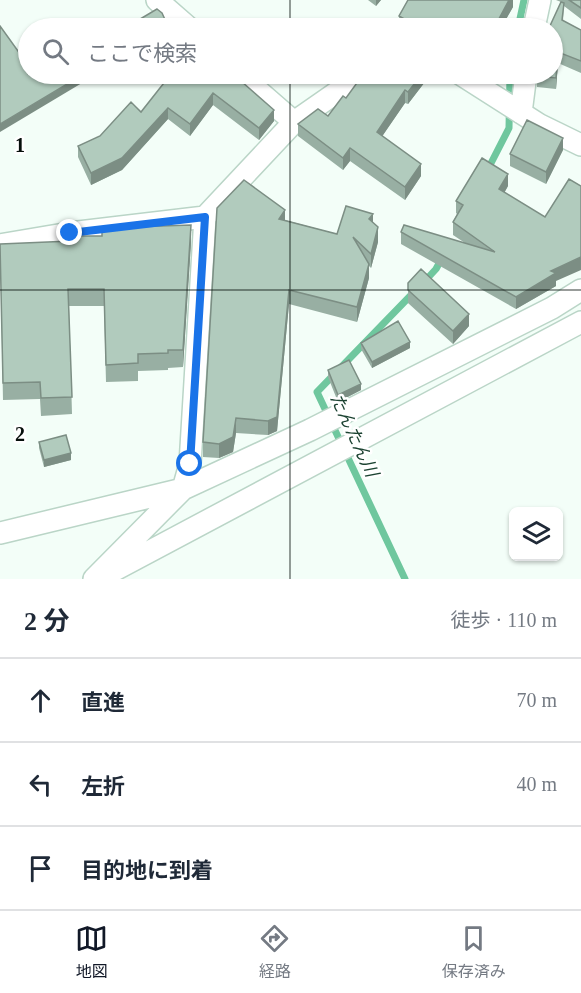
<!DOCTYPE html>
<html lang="ja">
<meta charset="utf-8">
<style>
:root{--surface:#fff;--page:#f6f6f7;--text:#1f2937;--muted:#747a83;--line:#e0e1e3;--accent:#111827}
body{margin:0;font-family:"Times New Roman","Noto Sans JP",serif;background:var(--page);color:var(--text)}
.controls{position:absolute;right:18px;bottom:18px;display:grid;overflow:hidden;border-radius:9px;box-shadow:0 2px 4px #0004}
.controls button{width:54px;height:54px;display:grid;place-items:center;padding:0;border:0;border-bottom:2px solid var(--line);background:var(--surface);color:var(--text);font:30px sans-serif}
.stop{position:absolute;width:18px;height:18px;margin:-14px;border:4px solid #1a73e8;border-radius:50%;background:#fff}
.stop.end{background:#1a73e8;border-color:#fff;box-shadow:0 2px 6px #0008}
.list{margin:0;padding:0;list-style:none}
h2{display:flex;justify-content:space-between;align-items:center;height:78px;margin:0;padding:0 24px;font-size:26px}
h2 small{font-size:20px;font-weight:400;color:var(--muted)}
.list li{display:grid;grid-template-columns:39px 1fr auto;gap:18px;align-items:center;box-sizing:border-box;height:84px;padding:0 24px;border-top:2px solid var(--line)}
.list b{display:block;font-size:22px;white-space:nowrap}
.list em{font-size:20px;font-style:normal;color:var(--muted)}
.icon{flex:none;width:33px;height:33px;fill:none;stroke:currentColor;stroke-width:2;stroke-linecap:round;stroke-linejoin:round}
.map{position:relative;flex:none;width:581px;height:579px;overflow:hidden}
.search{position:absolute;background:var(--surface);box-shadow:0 2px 4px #0004;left:18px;right:18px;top:18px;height:66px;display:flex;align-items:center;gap:15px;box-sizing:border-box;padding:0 21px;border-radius:33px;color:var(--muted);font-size:22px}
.sheet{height:330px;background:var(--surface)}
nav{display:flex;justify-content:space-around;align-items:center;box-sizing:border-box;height:84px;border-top:2px solid var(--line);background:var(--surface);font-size:16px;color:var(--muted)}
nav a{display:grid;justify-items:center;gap:3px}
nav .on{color:var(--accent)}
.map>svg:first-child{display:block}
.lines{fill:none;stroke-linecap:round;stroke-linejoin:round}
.stream{stroke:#6fc79e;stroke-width:7}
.minor-casing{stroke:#bad5c7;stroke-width:24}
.minor{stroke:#fff;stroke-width:21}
.wall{fill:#98afa3}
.shaded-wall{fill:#7c8e84}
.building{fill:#b1cbbd;stroke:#7c8e84;stroke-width:1.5}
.route{stroke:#1a73e8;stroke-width:8}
.grid{fill:none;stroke:#060f0b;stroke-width:1.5;stroke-opacity:0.55}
.labels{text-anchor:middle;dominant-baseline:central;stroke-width:5;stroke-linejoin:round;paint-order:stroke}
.water-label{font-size:18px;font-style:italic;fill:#1c4332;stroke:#fff}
.grid-label{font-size:20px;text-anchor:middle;font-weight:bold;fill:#060f0b;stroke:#fff;stroke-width:5;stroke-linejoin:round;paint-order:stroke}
</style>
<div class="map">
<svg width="581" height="579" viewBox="0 0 581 579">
<rect width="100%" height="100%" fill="#f3fef8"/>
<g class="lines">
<path class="stream" d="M 518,28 L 524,0
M 487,171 L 509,128 L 510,74
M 424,282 L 436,269 L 442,258
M 405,579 L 317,392 L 414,292"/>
<defs>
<path id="minor" d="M 157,0 L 189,28
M 534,28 L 540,0
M 239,74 L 294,122
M 460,74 L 540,125 L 581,145
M 521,113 L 526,74
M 0,245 L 70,233 L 205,217 L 294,122 L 363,74
M 0,533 L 183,489 L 190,464 L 205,217
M 109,573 L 581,322
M 94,579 L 183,489 L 310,430 L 552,308 L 581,290"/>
</defs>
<use href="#minor" class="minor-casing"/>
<use href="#minor" class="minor"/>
</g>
<path class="wall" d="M 368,0 L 381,0 L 376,6 Z
M 513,0 L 513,7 L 501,28 L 399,28 L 399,16 Z
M 556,0 L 581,0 L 581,19 L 564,6 L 564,4 L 563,21 L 581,30 L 581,73 L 558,63 L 556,89 L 537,87 L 537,74 L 561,2 Z
M 378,74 L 431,74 L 408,104 L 405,103 L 382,136 L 421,176 L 405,200 L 350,161 L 343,170 L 298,136 L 298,124 L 328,116 L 346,98 L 376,76 Z
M 190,83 L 274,121 L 259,140 L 213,105 L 190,136 L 168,119 L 122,170 L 91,185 L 78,157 L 78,146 L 100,136 Z
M 563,150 L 546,184 L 510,166 L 510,154 Z
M 508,186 L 504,193 L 556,281 L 556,286 L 516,309 L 401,244 L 401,232 L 465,243 L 453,235 L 453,222 L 457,214 L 456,213 L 456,201 Z
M 285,220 L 337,234 L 373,222 L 378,242 L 371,268 L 369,266 L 369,278 L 357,322 L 289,304 L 277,431 L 268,435 L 236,433 L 233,452 L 219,458 L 203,457 L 203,442 Z
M 191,242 L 183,367 L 168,368 L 168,370 L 138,371 L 138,381 L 106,382 L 104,306 L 69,306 L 72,414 L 41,416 L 40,399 L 3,400 L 0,244 Z
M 408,283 L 469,326 L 453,344 L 408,303 Z
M 361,343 L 410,348 L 372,368 L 361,349 Z
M 328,370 L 361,390 L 338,402 L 328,377 Z
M 39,442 L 71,460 L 44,467 L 39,448 Z"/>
<path class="shaded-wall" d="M 376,0 L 381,0 L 376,6 Z
M 509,0 L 513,0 L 513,7 L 501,28 L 494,28 Z
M 167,24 L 167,28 L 158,28 Z
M 558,52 L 558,63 L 556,89 L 556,78 Z
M 84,74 L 97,74 L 0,132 L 0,124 Z
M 422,74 L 431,74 L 408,104 L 408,92 Z
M 405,90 L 405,103 L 377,144 L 377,132 Z
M 213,93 L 213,105 L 190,136 L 190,124 Z
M 168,108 L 168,119 L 122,170 L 91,185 L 91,173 Z
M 274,110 L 274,121 L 259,140 L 259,128 Z
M 563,138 L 563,150 L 546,184 L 546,172 Z
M 350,148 L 350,161 L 343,170 L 343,158 Z
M 421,164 L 421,176 L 405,200 L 405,187 Z
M 508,174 L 508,186 L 499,202 L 499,189 Z
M 285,210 L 285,225 L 279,219 Z
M 373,214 L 373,228 L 369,219 Z
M 191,225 L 191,242 L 183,367 L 183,350 Z
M 378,227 L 378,242 L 371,268 L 371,254 Z
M 581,257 L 581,270 L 556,281 L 556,286 L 516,309 L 516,297 L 551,271 Z
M 369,264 L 369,278 L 357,322 L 357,307 Z
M 289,290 L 289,304 L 277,431 L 268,435 L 268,421 Z
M 469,314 L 469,326 L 453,344 L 453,331 Z
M 410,342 L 410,348 L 372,368 L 372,362 Z
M 361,384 L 361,390 L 338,402 L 338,395 Z
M 236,418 L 236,433 L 233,452 L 219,458 L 219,444 Z
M 71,453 L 71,460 L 44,467 L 44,460 Z"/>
<path class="building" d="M 408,0 L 509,0 L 494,28 L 410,28 L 413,24 L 399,16 Z
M 569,0 L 581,0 L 581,8 Z
M 561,2 L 564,3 L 562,20 L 581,30 L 581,61 L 558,52 L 556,78 L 537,76 L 537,74 L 552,74 L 552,28 L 549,28 Z
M 157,9 L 162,13 L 167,24 L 158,28 L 125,28 Z
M 0,26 L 28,65 L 28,74 L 35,74 L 40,80 L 51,74 L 84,74 L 0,124 Z
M 171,74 L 178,74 L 190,83 L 197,74 L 233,74 L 274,110 L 259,128 L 213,93 L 190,124 L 168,108 L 122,158 L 91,173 L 78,146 L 100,136 L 131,102 L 141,112 Z
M 368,74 L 371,74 L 376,76 L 378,74 L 422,74 L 408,92 L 405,90 L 377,132 L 421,164 L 405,187 L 350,148 L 343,158 L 298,124 L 318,109 L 328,116 L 343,96 L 346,98 L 359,80 Z
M 527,120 L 563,138 L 546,172 L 510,154 Z
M 482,158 L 508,174 L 499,189 L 545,217 L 569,179 L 581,186 L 581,257 L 551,271 L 556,273 L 516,297 L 401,232 L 404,225 L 495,252 L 453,222 L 463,205 L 456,201 Z
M 244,180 L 285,210 L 279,219 L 337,234 L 346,206 L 373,214 L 369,219 L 378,227 L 371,254 L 353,237 L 369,264 L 357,307 L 289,290 L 277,417 L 268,421 L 236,418 L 233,437 L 219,444 L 203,442 L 217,208 Z
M 191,225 L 183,350 L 168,350 L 168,353 L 138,354 L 138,363 L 106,365 L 104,289 L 68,289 L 72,397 L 41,398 L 40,382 L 3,383 L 0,244 L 71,241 L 71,236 L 102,236 L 102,228 Z
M 421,269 L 469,314 L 453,331 L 408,290 L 408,283 Z
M 398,321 L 410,342 L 372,362 L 361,343 Z
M 349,360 L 361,384 L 338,395 L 328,370 Z
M 66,435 L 71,453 L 44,460 L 39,442 Z"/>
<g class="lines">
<path class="route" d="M 70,233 L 205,217 L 190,464"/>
</g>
<path class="grid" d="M 290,0 L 290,28M 290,74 L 290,579M 0,290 L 581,290"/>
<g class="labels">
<g class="water-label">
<text transform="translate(354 435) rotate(65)">たんたん川</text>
</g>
</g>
<g class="grid-label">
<text x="20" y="152">1</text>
<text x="20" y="441">2</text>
</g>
</svg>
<div class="controls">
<button><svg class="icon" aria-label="layers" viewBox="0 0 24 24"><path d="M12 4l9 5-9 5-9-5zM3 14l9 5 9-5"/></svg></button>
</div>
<div class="stop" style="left:190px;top:464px"></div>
<div class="stop end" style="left:70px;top:233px"></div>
<div class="search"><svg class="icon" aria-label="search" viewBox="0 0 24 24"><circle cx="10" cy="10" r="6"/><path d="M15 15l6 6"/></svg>ここで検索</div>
</div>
<section class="sheet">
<h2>2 分<small>徒歩 · 110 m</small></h2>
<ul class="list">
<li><svg class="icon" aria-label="ahead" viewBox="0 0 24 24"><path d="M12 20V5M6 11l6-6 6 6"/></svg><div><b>直進</b></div><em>70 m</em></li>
<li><svg class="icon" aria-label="left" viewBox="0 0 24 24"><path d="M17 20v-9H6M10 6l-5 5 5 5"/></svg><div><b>左折</b></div><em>40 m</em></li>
<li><svg class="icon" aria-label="arrive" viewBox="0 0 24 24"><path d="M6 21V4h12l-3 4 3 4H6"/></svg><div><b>目的地に到着</b></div></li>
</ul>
</section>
<nav>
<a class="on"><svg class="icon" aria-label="map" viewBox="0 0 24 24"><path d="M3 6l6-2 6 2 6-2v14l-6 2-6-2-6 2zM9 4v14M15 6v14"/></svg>地図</a>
<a><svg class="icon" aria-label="directions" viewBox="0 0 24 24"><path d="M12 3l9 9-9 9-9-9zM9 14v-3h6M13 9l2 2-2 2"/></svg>経路</a>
<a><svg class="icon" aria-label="saved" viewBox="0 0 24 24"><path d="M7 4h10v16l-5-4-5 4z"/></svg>保存済み</a>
</nav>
